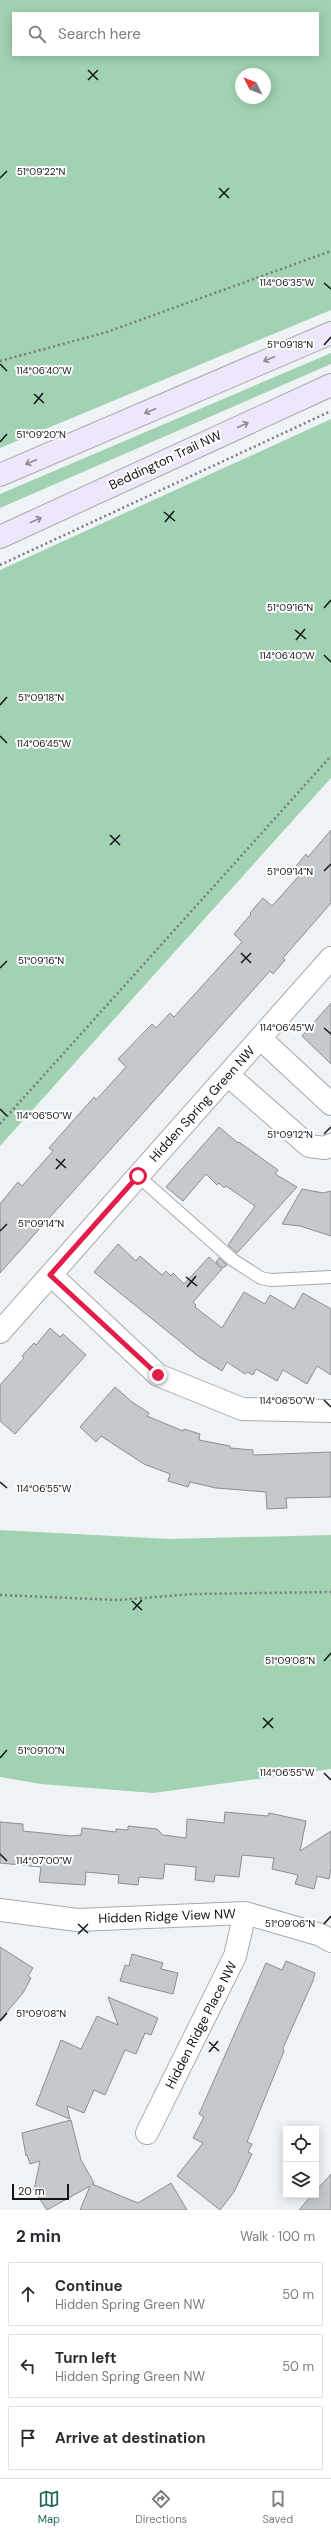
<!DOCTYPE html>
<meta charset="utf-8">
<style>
:root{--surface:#fff;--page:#f2f2f3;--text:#2b2b33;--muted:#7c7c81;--line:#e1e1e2;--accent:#23695e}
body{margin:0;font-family:"DM Sans",sans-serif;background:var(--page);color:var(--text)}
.controls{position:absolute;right:12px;bottom:12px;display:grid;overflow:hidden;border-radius:0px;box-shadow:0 2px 10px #0003}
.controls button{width:36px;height:36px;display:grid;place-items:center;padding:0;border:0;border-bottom:1px solid var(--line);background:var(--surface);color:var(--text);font:20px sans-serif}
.compass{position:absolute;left:235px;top:68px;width:36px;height:36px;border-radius:50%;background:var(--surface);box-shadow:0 2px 10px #0003;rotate:312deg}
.scale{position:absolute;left:12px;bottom:10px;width:57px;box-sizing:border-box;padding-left:4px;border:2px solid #151617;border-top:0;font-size:11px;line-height:14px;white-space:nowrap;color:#151617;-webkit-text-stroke:3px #fff;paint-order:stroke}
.stop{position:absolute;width:12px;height:12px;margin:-9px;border:3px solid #e11d48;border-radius:50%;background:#fff}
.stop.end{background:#e11d48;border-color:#fff;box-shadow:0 1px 4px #0008}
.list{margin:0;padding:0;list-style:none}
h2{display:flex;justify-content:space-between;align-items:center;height:52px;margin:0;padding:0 16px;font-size:17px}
h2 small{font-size:13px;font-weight:400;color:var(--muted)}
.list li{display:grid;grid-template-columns:26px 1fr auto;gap:12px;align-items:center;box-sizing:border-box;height:64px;margin:0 8px 8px;padding:0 8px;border:1px solid var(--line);border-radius:0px}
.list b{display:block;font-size:15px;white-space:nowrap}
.list p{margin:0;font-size:13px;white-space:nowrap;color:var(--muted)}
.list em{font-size:13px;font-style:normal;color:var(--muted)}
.icon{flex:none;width:22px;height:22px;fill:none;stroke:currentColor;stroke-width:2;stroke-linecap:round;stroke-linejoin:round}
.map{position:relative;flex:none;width:331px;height:2210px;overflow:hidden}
.search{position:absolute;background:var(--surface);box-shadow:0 2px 10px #0003;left:12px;right:12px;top:12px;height:44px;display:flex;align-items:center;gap:10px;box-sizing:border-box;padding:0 14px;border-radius:0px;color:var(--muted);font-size:15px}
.sheet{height:268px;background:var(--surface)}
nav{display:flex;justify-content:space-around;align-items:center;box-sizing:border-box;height:56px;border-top:1px solid var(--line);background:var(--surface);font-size:11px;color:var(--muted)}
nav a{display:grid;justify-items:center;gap:2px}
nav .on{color:var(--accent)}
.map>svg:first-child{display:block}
.green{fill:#a1d2b2;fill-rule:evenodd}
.building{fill:#c6c9cb;stroke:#8c8f91}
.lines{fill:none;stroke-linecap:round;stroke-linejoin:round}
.lane-casing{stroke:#a7aaac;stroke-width:14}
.street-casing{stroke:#a7aaac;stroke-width:24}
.secondary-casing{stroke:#a7aaac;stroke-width:24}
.path{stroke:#797b7d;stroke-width:2.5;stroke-dasharray:2 3;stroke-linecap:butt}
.lane{stroke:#fff;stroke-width:12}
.street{stroke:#fff;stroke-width:22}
.secondary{stroke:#eee7fb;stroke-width:22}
.oneway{stroke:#8c8994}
.route{stroke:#e11d48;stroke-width:5}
.ticks{fill:none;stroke:#151617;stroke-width:1.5}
.labels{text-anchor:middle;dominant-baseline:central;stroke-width:4;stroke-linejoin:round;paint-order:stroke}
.street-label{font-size:13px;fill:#151617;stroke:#fff}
.ticks-label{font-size:10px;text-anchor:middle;fill:#151617;stroke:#fff;stroke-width:4;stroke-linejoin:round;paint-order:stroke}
</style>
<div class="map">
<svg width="331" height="2210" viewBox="0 0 331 2210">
<rect width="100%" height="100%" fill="#f0f3f6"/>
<path class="green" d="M 0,0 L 331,0 L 331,310 L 0,448 ZM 13,13 L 318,13 L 318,55 L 13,55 ZM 241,74 L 265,74 L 265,98 L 241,98 Z
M 331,353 L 331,364 L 0,508 L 0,494 Z
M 331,419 L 331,778 L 0,1146 L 0,570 Z
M 0,1530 L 170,1539 L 331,1535 L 331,1769 L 153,1793 L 41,1784 L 0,1777 Z"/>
<path class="building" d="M 331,830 L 331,903 L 283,958 L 285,960 L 273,974 L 270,971 L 0,1273 L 0,1204 L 18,1182 L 22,1186 L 53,1151 L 49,1148 L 94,1097 L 96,1100 L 126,1067 L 118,1059 L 152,1024 L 156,1028 L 170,1013 L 174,1017 L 242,942 L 234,934 L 251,914 L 250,913 L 263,898 L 272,906 L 298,877 L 292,871 L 306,854 L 308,857 Z
M 331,1003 L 331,1064 L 302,1036 Z
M 219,1127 L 238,1143 L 239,1142 L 278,1170 L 275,1174 L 297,1187 L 237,1253 L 228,1245 L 255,1206 L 226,1186 L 224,1188 L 219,1183 L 217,1185 L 206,1174 L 183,1201 L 166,1187 Z
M 302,1189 L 323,1193 L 331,1191 L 331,1236 L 300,1226 L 282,1224 Z
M 118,1244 L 136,1261 L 140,1256 L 162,1275 L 166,1271 L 171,1276 L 173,1273 L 184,1284 L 209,1257 L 222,1269 L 193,1302 L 196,1305 L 195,1307 L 222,1328 L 244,1292 L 265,1304 L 270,1295 L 294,1309 L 303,1293 L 331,1309 L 331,1375 L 317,1366 L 307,1384 L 283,1370 L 277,1381 L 256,1369 L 253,1375 L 247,1372 L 245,1374 L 227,1362 L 222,1371 L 198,1356 L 94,1272 Z
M 219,1258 L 227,1265 L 223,1268 L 216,1262 Z
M 50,1328 L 60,1337 L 63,1334 L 86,1355 L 15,1434 L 0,1421 L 0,1385 L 24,1358 L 22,1356 L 34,1343 L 36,1345 Z
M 115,1387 L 132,1402 L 149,1413 L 147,1416 L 183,1431 L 184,1429 L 200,1434 L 199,1440 L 230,1446 L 230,1448 L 253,1450 L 253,1455 L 331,1452 L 331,1497 L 286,1498 L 287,1508 L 267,1509 L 266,1492 L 216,1488 L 190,1482 L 188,1487 L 168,1481 L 170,1474 L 144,1464 L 101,1436 L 96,1442 L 80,1427 Z
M 225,1812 L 268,1816 L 269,1813 L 306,1821 L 300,1851 L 331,1831 L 331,1868 L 329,1879 L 317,1876 L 314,1889 L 295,1884 L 298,1875 L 272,1869 L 274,1858 L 242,1855 L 239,1877 L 215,1875 L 214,1882 L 195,1880 L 196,1867 L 165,1864 L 163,1879 L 139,1877 L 138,1885 L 118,1883 L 119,1875 L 86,1872 L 85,1885 L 39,1882 L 41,1867 L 0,1863 L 0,1822 L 23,1824 L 23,1831 L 71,1836 L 81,1835 L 82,1828 L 116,1832 L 116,1829 L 128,1830 L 128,1826 L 157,1829 L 163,1835 L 186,1838 L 187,1819 L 224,1823 Z
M 0,1947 L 33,1968 L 28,1976 L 31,1978 L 23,1993 L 0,2020 Z
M 132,1954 L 163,1963 L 161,1969 L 178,1973 L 173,1994 L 120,1981 L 125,1965 L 129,1966 Z
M 286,1961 L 315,1973 L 313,1981 L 283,2048 L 284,2051 L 247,2142 L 252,2144 L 248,2152 L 252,2154 L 234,2192 L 220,2210 L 177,2176 L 203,2143 L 193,2138 L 204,2117 L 199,2114 L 266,1963 L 282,1970 Z
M 108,1997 L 158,2018 L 151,2035 L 145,2033 L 136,2054 L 125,2050 L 105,2095 L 94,2090 L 84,2113 L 67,2106 L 70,2119 L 36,2105 L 61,2040 L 81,2049 L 97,2016 L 118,2025 Z
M 71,2120 L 81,2160 L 94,2183 L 92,2184 L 138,2203 L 171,2183 L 187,2210 L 80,2210 L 90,2186 L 47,2210 L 34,2190 L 40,2161 L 30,2164 L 27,2155 L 26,2156 L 22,2133 Z
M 331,2174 L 331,2210 L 299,2210 L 312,2195 L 316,2195 L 316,2191 Z"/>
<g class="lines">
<defs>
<path id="lane" d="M 138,1176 L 233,1260 L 261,1278 L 271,1280 L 331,1277"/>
<path id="street" d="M 261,1039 L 331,1104
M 228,1075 L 309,1146 L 325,1148 L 331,1145
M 51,1275 L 158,1375 L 242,1409 L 331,1411
M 0,1332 L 331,958
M 0,1910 L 77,1920 L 245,1913 L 321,1935 L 331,1941
M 147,2133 L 235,1956 L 245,1913"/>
<path id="secondary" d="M 0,475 L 331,333
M 0,537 L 331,385"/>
</defs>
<use href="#lane" class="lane-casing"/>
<use href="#street" class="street-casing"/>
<use href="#secondary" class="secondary-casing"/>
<path class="path" d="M 0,361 L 107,332 L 331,251
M 0,565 L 331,411
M 0,1124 L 331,756
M 0,1595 L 118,1600 L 194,1594 L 331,1592"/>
<use href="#lane" class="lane"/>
<use href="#street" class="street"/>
<use href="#secondary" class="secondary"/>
</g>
<defs><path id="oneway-shaft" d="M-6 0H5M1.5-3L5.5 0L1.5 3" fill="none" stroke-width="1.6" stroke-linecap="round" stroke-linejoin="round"/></defs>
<g class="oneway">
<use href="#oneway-shaft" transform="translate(269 359) rotate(157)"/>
<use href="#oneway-shaft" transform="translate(150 411) rotate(157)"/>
<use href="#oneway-shaft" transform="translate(243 425) rotate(-25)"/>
<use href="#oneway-shaft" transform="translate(31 462) rotate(157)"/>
<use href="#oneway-shaft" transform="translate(36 520) rotate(-25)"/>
</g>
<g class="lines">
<path class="route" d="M 138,1176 L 50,1275 L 158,1375"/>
</g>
<path class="ticks" d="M 88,70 L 98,80M 88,80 L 98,70M 0,178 L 7,171M 219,188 L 229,198M 219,198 L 229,188M 324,283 L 331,289M 324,345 L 331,337M 0,364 L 7,371M 34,394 L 44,403M 34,404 L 43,393M 0,442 L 7,434M 164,512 L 175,521M 165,522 L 174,511M 324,608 L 331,600M 295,630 L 306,639M 296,640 L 305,629M 324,655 L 331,662M 0,705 L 7,697M 0,736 L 7,743M 110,835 L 120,845M 110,845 L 120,835M 324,871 L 331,864M 241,953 L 251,963M 241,963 L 251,953M 0,968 L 7,961M 324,1028 L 331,1034M 0,1109 L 7,1116M 324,1134 L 331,1127M 56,1159 L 66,1168M 56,1169 L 65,1159M 0,1231 L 7,1224M 186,1277 L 197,1286M 187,1287 L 196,1276M 324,1400 L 331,1407M 0,1482 L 7,1488M 132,1601 L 142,1610M 133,1610 L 142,1600M 324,1661 L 331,1653M 263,1718 L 273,1728M 263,1728 L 273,1718M 0,1758 L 7,1750M 324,1773 L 331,1780M 0,1854 L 7,1861M 78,1924 L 88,1933M 324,1924 L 331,1916M 78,1934 L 88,1924M 0,2021 L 7,2013M 209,2042 L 219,2051M 209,2052 L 218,2041"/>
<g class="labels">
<g class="street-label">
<text transform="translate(165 460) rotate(-25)">Beddington Trail NW</text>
<text transform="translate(202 1104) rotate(-48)">Hidden Spring Green NW</text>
<text transform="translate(167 1916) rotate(-2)">Hidden Ridge View NW</text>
<text transform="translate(201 2025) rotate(-63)">Hidden Ridge Place NW</text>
</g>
</g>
<g class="ticks-label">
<text x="41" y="175">51°09'22"N</text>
<text x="287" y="286">114°06'35"W</text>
<text x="290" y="348">51°09'18"N</text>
<text x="44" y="374">114°06'40"W</text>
<text x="41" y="438">51°09'20"N</text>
<text x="290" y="611">51°09'16"N</text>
<text x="287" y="659">114°06'40"W</text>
<text x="41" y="701">51°09'18"N</text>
<text x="44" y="747">114°06'45"W</text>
<text x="290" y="875">51°09'14"N</text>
<text x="41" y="964">51°09'16"N</text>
<text x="287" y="1031">114°06'45"W</text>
<text x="44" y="1119">114°06'50"W</text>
<text x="290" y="1138">51°09'12"N</text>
<text x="41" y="1227">51°09'14"N</text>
<text x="287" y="1404">114°06'50"W</text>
<text x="44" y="1492">114°06'55"W</text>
<text x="290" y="1664">51°09'08"N</text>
<text x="41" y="1754">51°09'10"N</text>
<text x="287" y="1776">114°06'55"W</text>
<text x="44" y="1864">114°07'00"W</text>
<text x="290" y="1927">51°09'06"N</text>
<text x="41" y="2017">51°09'08"N</text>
</g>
</svg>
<div class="controls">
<button><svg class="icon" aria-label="locate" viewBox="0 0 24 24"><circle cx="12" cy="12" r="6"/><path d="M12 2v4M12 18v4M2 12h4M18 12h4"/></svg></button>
<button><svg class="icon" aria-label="layers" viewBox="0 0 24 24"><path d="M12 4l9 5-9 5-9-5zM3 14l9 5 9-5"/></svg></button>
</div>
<svg class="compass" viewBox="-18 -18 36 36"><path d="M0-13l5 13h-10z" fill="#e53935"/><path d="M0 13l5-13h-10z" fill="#7c7c81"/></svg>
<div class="scale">20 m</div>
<div class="stop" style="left:138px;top:1176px"></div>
<div class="stop end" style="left:158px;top:1375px"></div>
<div class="search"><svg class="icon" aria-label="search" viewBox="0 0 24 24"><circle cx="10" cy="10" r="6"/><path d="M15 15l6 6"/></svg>Search here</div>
</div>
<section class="sheet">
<h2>2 min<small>Walk · 100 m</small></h2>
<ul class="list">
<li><svg class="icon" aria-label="ahead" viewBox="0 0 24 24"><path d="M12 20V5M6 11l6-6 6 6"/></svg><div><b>Continue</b><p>Hidden Spring Green NW</p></div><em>50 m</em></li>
<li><svg class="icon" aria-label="left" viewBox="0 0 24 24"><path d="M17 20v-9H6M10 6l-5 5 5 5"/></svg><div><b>Turn left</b><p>Hidden Spring Green NW</p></div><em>50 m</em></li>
<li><svg class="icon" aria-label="arrive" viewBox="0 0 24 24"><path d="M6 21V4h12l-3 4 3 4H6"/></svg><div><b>Arrive at destination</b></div></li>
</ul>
</section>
<nav>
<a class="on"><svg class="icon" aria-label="map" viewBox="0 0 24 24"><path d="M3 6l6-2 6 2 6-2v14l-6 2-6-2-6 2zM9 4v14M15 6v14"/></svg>Map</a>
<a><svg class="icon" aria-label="directions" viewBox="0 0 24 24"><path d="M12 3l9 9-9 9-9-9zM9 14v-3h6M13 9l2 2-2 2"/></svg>Directions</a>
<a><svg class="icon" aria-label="saved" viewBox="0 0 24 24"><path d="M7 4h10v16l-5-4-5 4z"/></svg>Saved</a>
</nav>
